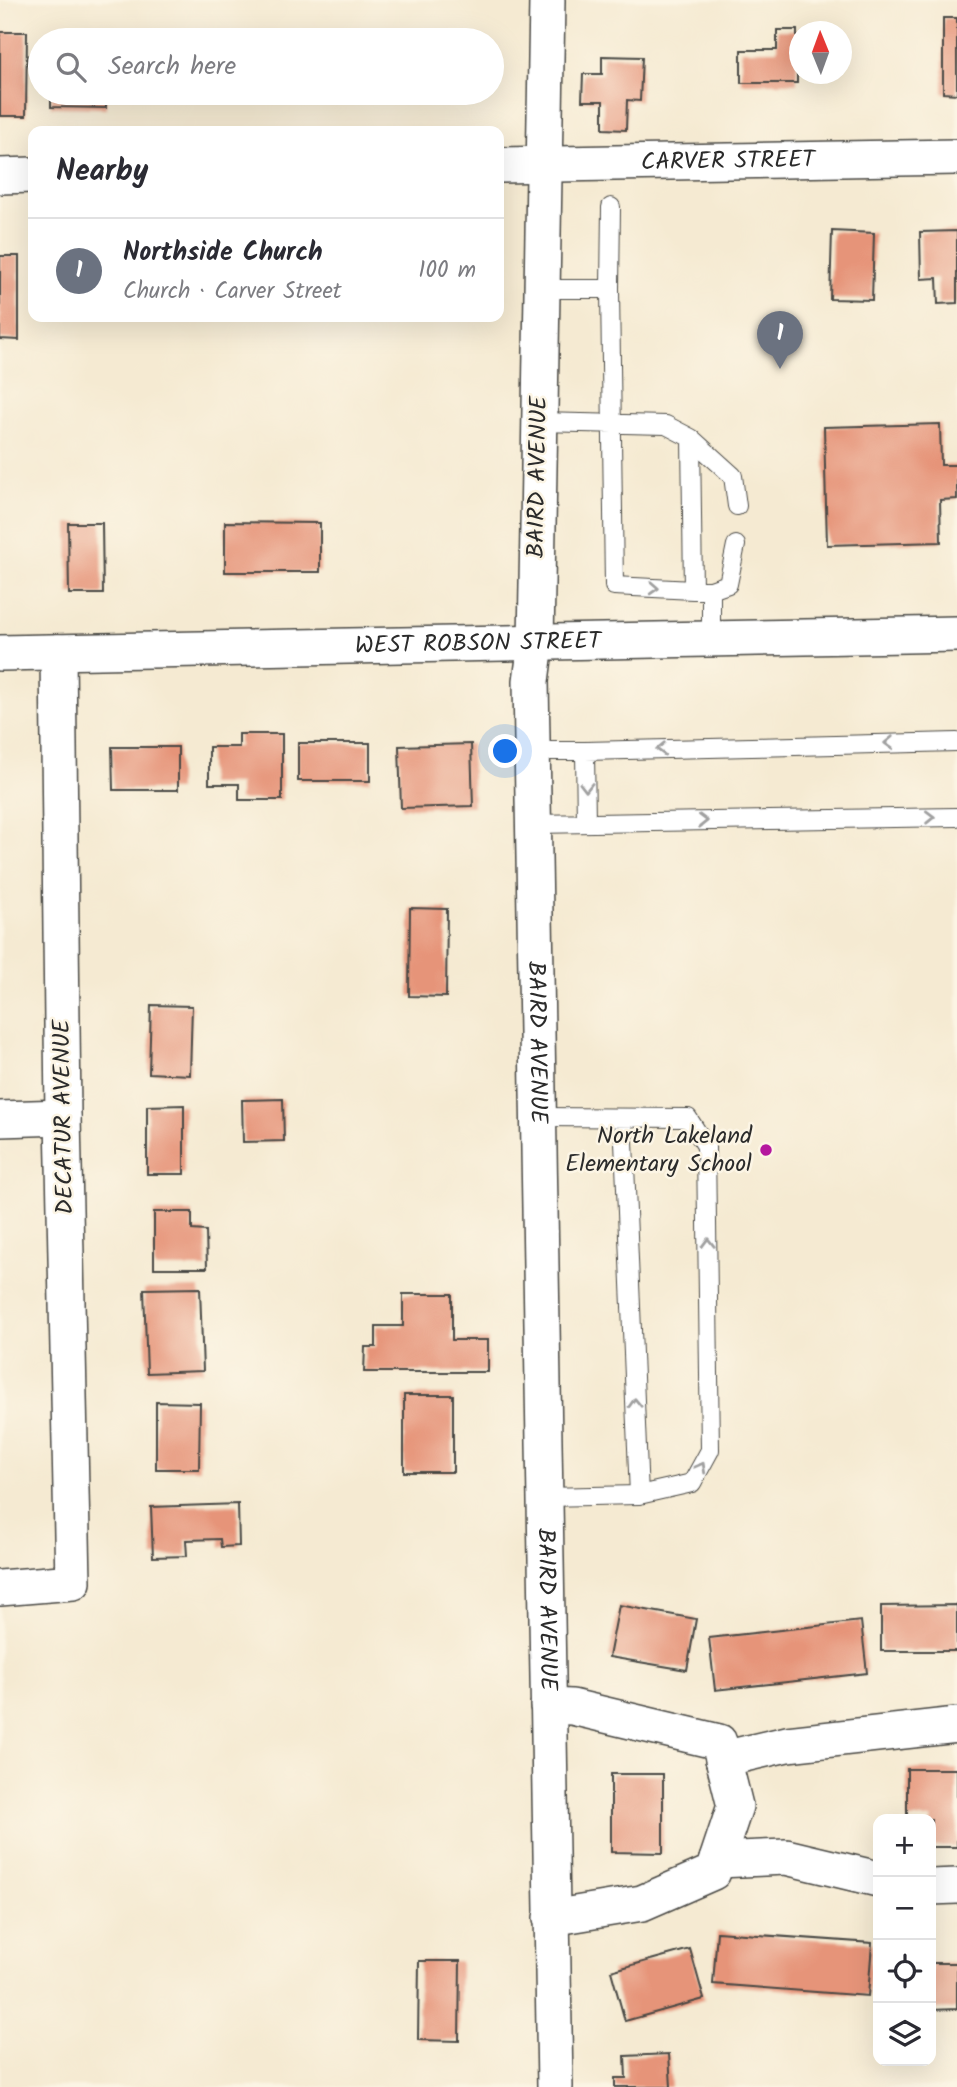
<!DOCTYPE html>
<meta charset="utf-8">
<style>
:root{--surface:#fff;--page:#f2f2f3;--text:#2b2b33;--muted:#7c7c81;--line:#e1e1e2;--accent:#db2777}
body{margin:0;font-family:Kalam,sans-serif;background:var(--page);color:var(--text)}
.controls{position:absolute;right:21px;bottom:21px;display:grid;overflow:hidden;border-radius:14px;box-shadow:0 7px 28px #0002}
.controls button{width:63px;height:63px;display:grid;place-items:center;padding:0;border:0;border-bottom:2px solid var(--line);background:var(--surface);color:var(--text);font:35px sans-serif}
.compass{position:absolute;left:789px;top:21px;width:63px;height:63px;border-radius:50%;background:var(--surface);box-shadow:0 7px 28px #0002;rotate:359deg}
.you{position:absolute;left:506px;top:752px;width:24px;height:24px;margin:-18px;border:5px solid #fff;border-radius:50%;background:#1a73e8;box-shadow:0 0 0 10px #1a73e833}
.badge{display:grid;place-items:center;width:46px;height:46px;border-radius:50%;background:var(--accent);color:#fff;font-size:23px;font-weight:700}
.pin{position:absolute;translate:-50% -58px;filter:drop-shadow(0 2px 4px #0008)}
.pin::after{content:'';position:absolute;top:37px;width:24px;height:21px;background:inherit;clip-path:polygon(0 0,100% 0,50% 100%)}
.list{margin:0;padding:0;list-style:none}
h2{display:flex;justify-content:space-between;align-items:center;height:91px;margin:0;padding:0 28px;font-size:30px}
h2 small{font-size:23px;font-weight:400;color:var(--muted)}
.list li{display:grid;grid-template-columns:46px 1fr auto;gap:21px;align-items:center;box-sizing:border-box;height:105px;padding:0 28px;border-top:2px solid var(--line)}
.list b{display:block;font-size:26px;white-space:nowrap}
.list p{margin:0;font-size:23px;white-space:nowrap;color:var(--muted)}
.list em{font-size:23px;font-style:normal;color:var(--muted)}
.icon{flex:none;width:38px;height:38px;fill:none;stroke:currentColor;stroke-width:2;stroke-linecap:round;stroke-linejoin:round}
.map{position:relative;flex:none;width:957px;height:2087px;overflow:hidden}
.search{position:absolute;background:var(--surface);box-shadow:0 7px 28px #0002;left:28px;top:28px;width:476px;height:77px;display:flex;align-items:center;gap:18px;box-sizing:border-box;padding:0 24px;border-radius:38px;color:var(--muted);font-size:26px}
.panel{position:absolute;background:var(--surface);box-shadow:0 7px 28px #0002;left:28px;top:126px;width:476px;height:196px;border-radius:14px}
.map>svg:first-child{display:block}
.building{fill:#e69479}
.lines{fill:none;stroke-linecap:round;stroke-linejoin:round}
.service-casing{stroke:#494844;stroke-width:20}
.minor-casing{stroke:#494844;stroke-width:38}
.service{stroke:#fff;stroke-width:18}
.minor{stroke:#fff;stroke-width:35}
.oneway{stroke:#a0a0a0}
.poi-dot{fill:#b5179e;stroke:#fcf5e5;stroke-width:2.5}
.labels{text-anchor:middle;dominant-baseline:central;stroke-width:5;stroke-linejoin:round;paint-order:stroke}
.street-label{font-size:24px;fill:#2b2b2b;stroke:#fcf5e5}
.poi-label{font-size:24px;fill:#2b2b2b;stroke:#fcf5e5;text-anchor:end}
</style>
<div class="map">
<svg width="957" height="2087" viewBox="0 0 957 2087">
<rect width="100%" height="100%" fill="#fcf5e5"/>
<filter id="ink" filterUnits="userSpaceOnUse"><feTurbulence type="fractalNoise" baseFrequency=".0143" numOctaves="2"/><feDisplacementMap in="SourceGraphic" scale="14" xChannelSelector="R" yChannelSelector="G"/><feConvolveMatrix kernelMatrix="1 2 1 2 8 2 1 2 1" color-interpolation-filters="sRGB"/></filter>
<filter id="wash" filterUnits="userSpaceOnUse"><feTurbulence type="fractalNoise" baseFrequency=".00686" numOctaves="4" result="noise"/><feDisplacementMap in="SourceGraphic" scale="28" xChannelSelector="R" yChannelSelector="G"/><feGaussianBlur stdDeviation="1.57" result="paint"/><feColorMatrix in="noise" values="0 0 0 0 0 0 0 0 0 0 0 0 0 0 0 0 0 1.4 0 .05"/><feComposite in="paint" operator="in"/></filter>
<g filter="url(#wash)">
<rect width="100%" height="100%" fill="#f5ead2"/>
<g id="blocks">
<path class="building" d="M 943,18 L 957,18 L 957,94 L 943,93 Z
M 777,30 L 797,30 L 797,83 L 741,83 L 741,50 L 777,50 Z
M 0,32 L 27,32 L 26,116 L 0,116 Z
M 602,56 L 642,57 L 640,101 L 627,100 L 626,130 L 603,129 L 603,101 L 582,101 L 583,74 L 602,74 Z
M 51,93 L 106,93 L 106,108 L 51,107 Z
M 832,231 L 874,233 L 872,300 L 830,299 Z
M 957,231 L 957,303 L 938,304 L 937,278 L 921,279 L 920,232 Z
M 0,256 L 19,256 L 19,340 L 0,339 Z
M 940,424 L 941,465 L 957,465 L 957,499 L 940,500 L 941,542 L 827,545 L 824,427 Z
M 225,522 L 320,523 L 320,572 L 225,572 Z
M 68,523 L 102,523 L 103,594 L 69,594 Z
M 239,734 L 282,734 L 282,800 L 239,800 L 239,784 L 209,784 L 209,747 L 239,747 Z
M 298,743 L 370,743 L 370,781 L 298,781 Z
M 471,744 L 473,806 L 401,808 L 399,746 Z
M 112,747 L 178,747 L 178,790 L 113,790 Z
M 410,908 L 447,909 L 446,997 L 409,996 Z
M 151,1005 L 192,1006 L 190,1075 L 149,1073 Z
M 283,1099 L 284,1141 L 243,1142 L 242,1100 Z
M 184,1105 L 184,1174 L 147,1174 L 147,1106 Z
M 154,1212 L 192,1212 L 192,1230 L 206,1231 L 207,1268 L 154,1268 Z
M 200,1288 L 203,1371 L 147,1373 L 144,1289 Z
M 403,1294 L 452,1294 L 452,1340 L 488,1340 L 488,1372 L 364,1372 L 365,1347 L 376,1347 L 376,1326 L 403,1326 Z
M 404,1395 L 453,1395 L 453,1472 L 404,1472 Z
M 156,1402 L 200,1403 L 199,1469 L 156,1469 Z
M 238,1504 L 239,1546 L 221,1547 L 220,1539 L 186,1540 L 187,1556 L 153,1557 L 151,1507 Z
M 619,1605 L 696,1619 L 687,1670 L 609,1657 Z
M 957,1605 L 957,1651 L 881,1651 L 881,1606 Z
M 861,1621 L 867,1673 L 715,1690 L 709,1638 Z
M 907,1769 L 957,1769 L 957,1847 L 931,1847 L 931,1819 L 907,1819 Z
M 611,1774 L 663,1774 L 663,1853 L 611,1852 Z
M 717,1932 L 872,1943 L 868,1996 L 713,1984 Z
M 690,1949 L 704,1999 L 625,2021 L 611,1971 Z
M 419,1961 L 460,1961 L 459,2041 L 418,2040 Z
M 931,1963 L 957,1963 L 957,2009 L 931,2010 Z
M 669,2054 L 671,2087 L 615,2087 L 615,2078 L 626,2078 L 625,2056 Z"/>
</g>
</g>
<g filter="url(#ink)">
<use href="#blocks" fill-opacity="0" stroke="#494844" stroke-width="2"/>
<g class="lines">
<defs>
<path id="service" d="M 611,207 L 610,289 L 614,586 L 693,590
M 541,289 L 610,289
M 539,422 L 666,425 L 691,438 L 693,590 L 711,590 L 728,584 L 736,545
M 691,438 L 733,476 L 737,506
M 711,590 L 711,639
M 532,751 L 585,751 L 957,742
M 585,751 L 586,823
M 534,824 L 957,817
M 539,1117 L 688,1118 L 706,1146 L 710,1450 L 692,1483 L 639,1495 L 545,1497
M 623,1118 L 639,1495"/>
<g id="minor">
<path id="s1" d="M 547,0 L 536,643 L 531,681 L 555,2087"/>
<path id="s2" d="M 499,165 L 957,157"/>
<path d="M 0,176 L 33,175"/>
<path id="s3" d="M 0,653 L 957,634"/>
<path d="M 0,1119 L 63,1117"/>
<path d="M 0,1588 L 73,1582 L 63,1117 L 58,652"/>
<path d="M 548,1706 L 572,1707 L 719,1742 L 735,1806 L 713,1872 L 642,1903 L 551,1918"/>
<path d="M 723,1759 L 787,1744 L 957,1725"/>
<path d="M 717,1860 L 786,1857 L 878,1879"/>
<path d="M 931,1887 L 957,1886"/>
</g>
</defs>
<use href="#service" class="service-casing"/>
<use href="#minor" class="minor-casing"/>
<use href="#service" class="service"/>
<use href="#minor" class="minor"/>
</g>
<defs><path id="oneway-chevron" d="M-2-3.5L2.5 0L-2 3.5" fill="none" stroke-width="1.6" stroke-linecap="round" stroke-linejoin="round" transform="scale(1.75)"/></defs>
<g class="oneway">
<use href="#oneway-chevron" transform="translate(654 588) rotate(3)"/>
<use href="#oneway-chevron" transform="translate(889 743) rotate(178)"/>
<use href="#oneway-chevron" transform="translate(661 749) rotate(178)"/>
<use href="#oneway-chevron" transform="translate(586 787) rotate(90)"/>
<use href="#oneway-chevron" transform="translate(930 817) rotate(-1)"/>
<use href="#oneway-chevron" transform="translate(703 821) rotate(-1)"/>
<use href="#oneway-chevron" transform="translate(708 1243) rotate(-91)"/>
<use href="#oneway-chevron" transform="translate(635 1403) rotate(-92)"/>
<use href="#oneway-chevron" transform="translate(701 1467) rotate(-61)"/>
</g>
</g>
<circle class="poi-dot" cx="766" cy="1150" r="7"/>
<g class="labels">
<g class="street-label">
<text stroke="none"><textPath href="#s2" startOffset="229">CARVER STREET</textPath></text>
<text transform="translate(538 477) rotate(-89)">BAIRD AVENUE</text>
<text stroke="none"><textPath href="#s3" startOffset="478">WEST ROBSON STREET</textPath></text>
<text stroke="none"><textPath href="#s1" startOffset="1043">BAIRD AVENUE</textPath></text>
<text transform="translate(64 1117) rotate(-91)">DECATUR AVENUE</text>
<text stroke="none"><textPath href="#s1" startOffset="1610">BAIRD AVENUE</textPath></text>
</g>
<g class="poi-label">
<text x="752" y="1136">North Lakeland<tspan x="752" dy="28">Elementary School</tspan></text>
</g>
</g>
</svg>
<div class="controls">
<button>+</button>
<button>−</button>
<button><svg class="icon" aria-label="locate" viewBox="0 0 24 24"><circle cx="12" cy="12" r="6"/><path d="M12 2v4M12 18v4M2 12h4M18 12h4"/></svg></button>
<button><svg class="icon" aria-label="layers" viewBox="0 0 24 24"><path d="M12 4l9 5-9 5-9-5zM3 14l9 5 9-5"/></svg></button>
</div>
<svg class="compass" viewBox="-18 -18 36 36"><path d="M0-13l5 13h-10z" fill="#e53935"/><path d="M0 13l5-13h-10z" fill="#7c7c81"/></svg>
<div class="you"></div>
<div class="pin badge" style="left:780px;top:369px;background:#6b7280">1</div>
<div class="search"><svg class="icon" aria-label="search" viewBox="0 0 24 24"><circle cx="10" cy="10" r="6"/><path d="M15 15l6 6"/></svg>Search here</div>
<section class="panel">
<h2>Nearby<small></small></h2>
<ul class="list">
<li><span class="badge" style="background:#6b7280">1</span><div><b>Northside Church</b><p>Church · Carver Street</p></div><em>100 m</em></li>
</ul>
</section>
</div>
